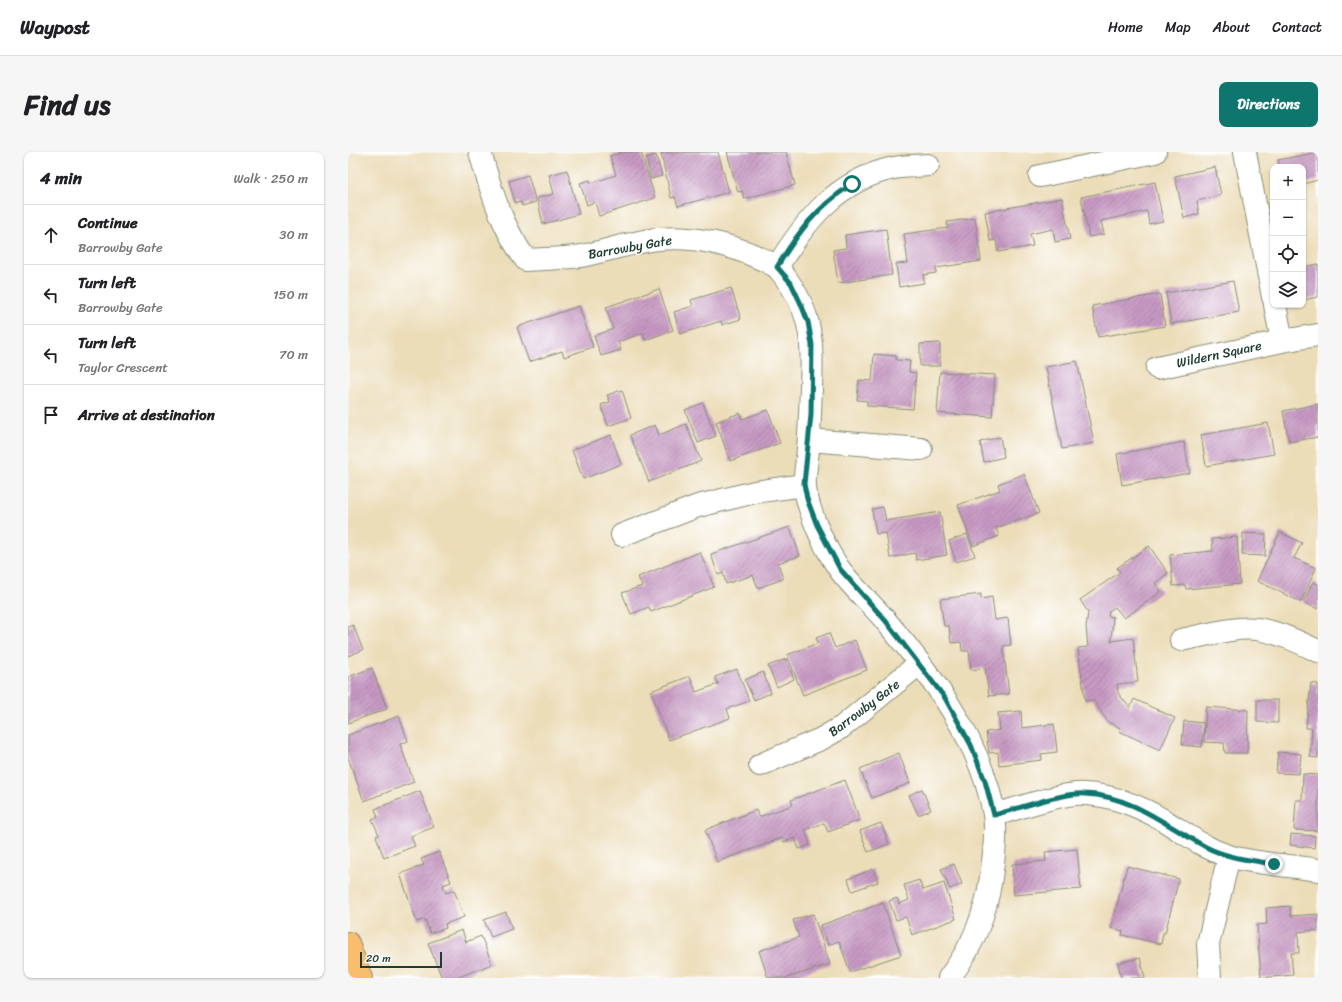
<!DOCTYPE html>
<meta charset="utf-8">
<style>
:root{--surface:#fff;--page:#f6f6f6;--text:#202124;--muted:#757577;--line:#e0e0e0;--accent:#0f766e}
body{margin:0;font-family:Sriracha,sans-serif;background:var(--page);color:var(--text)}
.controls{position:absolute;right:12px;top:12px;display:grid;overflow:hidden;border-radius:8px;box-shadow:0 1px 3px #0004}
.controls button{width:36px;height:36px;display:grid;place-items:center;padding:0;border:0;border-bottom:1px solid var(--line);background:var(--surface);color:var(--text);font:20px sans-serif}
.scale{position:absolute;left:12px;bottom:10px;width:82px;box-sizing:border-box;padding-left:4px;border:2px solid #1f3d34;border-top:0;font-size:11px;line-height:14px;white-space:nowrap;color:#1f3d34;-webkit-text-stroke:3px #fff;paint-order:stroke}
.stop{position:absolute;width:12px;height:12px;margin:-9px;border:3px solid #0f766e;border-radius:50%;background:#fff}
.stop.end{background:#0f766e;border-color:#fff;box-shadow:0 1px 4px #0008}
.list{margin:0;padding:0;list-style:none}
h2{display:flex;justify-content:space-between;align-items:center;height:52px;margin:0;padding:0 16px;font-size:17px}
h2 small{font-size:13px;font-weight:400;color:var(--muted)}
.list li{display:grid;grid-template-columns:26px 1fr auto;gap:12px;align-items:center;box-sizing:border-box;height:60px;padding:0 16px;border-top:1px solid var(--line)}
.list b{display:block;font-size:15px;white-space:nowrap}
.list p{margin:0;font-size:13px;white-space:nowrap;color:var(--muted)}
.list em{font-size:13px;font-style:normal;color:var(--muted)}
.icon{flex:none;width:22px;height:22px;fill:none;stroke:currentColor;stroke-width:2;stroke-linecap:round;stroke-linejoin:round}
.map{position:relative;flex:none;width:970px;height:826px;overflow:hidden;border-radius:8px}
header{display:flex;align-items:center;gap:24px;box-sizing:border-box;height:56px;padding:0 20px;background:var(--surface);border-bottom:1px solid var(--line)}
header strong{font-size:19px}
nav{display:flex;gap:22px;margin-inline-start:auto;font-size:14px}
.intro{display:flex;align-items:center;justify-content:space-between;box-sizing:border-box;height:96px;padding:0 24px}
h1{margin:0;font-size:28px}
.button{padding:10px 18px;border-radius:8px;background:var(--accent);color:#fff;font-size:14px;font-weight:700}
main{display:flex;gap:24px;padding:0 24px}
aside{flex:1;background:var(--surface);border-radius:8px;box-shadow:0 1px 3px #0004}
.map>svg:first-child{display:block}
.building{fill:url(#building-hatch)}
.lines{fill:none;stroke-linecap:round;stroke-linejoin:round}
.minor-casing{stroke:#868d76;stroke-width:24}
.major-casing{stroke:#868d76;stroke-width:24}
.minor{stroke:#fff;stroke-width:22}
.major{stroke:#f9be6d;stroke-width:22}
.route{stroke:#0f766e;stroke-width:5}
.labels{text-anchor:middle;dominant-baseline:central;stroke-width:3;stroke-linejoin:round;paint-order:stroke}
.street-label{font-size:13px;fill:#1f3d34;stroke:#fff}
</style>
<header>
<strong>Waypost</strong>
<nav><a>Home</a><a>Map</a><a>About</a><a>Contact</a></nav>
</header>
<div class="intro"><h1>Find us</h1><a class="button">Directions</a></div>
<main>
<aside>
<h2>4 min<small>Walk · 250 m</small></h2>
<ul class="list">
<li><svg class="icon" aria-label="ahead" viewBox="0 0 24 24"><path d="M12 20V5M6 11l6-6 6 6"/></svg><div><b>Continue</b><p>Barrowby Gate</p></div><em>30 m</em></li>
<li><svg class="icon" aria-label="left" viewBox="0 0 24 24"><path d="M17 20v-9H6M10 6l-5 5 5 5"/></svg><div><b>Turn left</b><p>Barrowby Gate</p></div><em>150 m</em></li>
<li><svg class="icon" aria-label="left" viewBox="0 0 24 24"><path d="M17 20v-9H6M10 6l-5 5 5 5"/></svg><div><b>Turn left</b><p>Taylor Crescent</p></div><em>70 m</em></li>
<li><svg class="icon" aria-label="arrive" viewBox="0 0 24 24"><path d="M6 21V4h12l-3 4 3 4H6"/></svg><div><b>Arrive at destination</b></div></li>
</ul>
</aside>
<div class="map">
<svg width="970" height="826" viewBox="0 0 970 826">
<defs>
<pattern id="building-hatch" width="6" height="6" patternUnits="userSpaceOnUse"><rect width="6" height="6" fill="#c799c3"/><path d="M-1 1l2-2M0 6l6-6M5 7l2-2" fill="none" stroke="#a17e9f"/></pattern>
</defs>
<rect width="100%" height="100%" fill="#fff"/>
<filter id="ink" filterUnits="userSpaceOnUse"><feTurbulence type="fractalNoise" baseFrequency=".025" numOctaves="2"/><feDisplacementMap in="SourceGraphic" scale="8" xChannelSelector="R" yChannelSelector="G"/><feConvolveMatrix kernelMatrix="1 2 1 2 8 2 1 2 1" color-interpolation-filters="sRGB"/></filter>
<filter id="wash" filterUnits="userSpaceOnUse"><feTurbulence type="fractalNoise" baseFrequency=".012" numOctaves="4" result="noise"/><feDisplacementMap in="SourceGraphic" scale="16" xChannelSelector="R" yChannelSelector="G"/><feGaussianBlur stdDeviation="0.9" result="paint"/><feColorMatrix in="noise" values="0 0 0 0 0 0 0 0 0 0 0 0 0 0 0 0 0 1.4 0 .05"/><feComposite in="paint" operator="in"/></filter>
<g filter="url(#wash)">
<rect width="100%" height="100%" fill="#ecddb9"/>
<g id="blocks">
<path class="building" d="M 275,0 L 293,0 L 307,46 L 251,64 L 247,50 L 239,53 L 232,31 L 242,28 L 243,31 L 268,23 L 262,4 Z
M 370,0 L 381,40 L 330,54 L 327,45 L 323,46 L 313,1 Z
M 379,0 L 438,0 L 447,33 L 396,47 L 394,39 L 390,40 Z
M 970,0 L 970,28 L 955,32 L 955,15 L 932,15 L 930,8 Z
M 308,3 L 314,24 L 303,27 L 298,6 Z
M 867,15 L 873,43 L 849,49 L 851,62 L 836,66 L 827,24 Z
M 219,18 L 231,62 L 195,72 L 189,46 L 206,42 L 201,23 Z
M 180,23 L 188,50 L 174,54 L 173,50 L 167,51 L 161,29 Z
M 807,30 L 815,69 L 801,72 L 799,59 L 753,69 L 756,82 L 741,85 L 733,45 Z
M 714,46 L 722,87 L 707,90 L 705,77 L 682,82 L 685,94 L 650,100 L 648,88 L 642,89 L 637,60 Z
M 627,66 L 633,109 L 588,116 L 588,121 L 575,123 L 576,131 L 551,135 L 548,112 L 560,111 L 556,82 L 600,76 L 599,70 Z
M 538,77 L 544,123 L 490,131 L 485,98 L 498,96 L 497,83 Z
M 970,112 L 970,145 L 955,148 L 955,115 Z
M 885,129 L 891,160 L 823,172 L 818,141 Z
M 383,136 L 393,167 L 374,173 L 373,169 L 332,182 L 326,160 L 345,154 L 343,148 Z
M 311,137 L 325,178 L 297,188 L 295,181 L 270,190 L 273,198 L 253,204 L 246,184 L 265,177 L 258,155 Z
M 812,142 L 817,174 L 750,185 L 744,154 Z
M 231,154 L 245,195 L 216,205 L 214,199 L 181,210 L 169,175 Z
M 592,191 L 592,214 L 572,214 L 572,192 Z
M 526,202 L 548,204 L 548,208 L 562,209 L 561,220 L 568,221 L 565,257 L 519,254 L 519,249 L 509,248 L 511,228 L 524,229 Z
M 729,209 L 746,291 L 714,297 L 698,215 Z
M 592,220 L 647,223 L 644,265 L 589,261 Z
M 274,238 L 283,266 L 260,274 L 253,253 L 262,250 L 259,243 Z
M 355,251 L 368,284 L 350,291 L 337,258 Z
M 970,252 L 970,285 L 941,290 L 935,259 Z
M 420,258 L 432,291 L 382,309 L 368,270 L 392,261 L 394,267 Z
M 920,271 L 926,302 L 858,314 L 853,283 Z
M 338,272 L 353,309 L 301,330 L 282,283 L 307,273 L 311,283 Z
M 263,283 L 273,312 L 235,327 L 224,298 Z
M 652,285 L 656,305 L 636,310 L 632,290 Z
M 836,290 L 842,321 L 774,333 L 769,302 Z
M 676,322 L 691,361 L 648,376 L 651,384 L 625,394 L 610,353 L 652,338 L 650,332 Z
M 535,355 L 538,369 L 592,360 L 599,403 L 568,408 L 567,401 L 542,406 L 538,381 L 528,382 L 524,357 Z
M 442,375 L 452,404 L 430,411 L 435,427 L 410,436 L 405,423 L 378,432 L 375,421 L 370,423 L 363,402 Z
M 932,380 L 954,391 L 946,406 L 968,416 L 953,450 L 909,429 Z
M 895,381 L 918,382 L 917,404 L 894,403 Z
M 619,382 L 627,404 L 608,410 L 601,389 Z
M 889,385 L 892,432 L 838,437 L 837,433 L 825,434 L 822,403 L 865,399 L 864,387 Z
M 801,394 L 820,421 L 807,431 L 813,440 L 776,466 L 767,455 L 761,459 L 760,464 L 765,465 L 763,489 L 785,486 L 790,530 L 769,532 L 770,541 L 782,556 L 786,547 L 827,566 L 812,598 L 771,579 L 772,576 L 760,570 L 745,548 L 737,549 L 730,496 L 740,495 L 738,475 L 740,460 L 732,448 L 772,420 L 769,416 Z
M 352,400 L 366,435 L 303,460 L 301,455 L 283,462 L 274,441 L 294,434 L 290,425 Z
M 965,430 L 970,432 L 970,457 L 955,450 Z
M 633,442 L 633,447 L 644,445 L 647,468 L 660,466 L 663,493 L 655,494 L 661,542 L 641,544 L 637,516 L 623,518 L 621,499 L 614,499 L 613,490 L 603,491 L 601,474 L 596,474 L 592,447 Z
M 5,473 L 15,498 L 0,504 L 0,475 Z
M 481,481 L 487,496 L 507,488 L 519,518 L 455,543 L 439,503 L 470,491 L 468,486 Z
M 438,507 L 446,527 L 429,535 L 420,514 Z
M 24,516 L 39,557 L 0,571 L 0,525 Z
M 389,517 L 401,549 L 379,557 L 382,566 L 321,588 L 303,539 L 342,524 L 348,540 L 370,532 L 367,525 Z
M 415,520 L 423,541 L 406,548 L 397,528 Z
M 963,531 L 970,532 L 970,606 L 962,605 L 964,576 L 958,576 Z
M 909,548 L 930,548 L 930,571 L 909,570 Z
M 858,555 L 900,558 L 899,601 L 877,601 L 876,591 L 856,590 Z
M 673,559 L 674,576 L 706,572 L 709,600 L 693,602 L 694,608 L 651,613 L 650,600 L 641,601 L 638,580 L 652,578 L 650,561 Z
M 51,564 L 60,589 L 52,592 L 66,630 L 16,649 L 0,606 L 0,583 Z
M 836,569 L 856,571 L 854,595 L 834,593 Z
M 930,600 L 953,602 L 951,622 L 928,621 Z
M 551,601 L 562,631 L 524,646 L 512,617 Z
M 955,622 L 970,623 L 970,679 L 946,678 L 948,648 L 954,648 Z
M 497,628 L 512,668 L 480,680 L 476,671 L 457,678 L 462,693 L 451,697 L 447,686 L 436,690 L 434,686 L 369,710 L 357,678 L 408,658 L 411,665 L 445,653 L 443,648 Z
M 574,637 L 583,658 L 570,663 L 561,643 Z
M 72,639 L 86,675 L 63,684 L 67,694 L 36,706 L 28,684 L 31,683 L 24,667 L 30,665 L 27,657 Z
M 533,671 L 541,692 L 520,700 L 512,679 Z
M 943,682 L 967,684 L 966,696 L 942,693 Z
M 729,697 L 733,737 L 666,743 L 664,712 L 698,709 L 697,700 Z
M 91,700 L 103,730 L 95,733 L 98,741 L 106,738 L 116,765 L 97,772 L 98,776 L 82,781 L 77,767 L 69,770 L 52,722 L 76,713 L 73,707 Z
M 606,712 L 614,732 L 602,737 L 593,717 Z
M 779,714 L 831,727 L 817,781 L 815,781 L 813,792 L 774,783 L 775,779 L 763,776 Z
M 525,717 L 530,730 L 504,739 L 500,727 Z
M 571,728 L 575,738 L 596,731 L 608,767 L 564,783 L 558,765 L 548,768 L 541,749 L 549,746 L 551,752 L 561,748 L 556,733 Z
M 535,751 L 553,803 L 502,820 L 491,789 L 480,793 L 473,773 Z
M 942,754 L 943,764 L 970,762 L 970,778 L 950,780 L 951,801 L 943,801 L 945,823 L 913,826 L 909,773 L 919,772 L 918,756 Z
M 158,760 L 164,777 L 143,785 L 136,768 Z
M 465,762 L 482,812 L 439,826 L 420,826 L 411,799 L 451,785 L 445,768 Z
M 114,778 L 118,790 L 133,784 L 144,812 L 108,826 L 94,826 L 80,791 Z
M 792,806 L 797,826 L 773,826 L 770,811 Z"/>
</g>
</g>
<g filter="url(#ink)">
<use href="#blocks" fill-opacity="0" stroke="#868d76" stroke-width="1"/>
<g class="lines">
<defs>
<path id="minor" d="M 132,0 C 143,39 154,75 178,108 C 196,107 215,107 233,104 C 258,99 284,90 310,87 C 350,83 394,95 429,115
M 897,0 L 925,145
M 580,13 C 569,14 557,14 546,16 C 489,28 458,68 429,115 C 464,156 465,185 463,236 C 462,256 462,276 460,296 C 459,313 454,330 459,346 C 465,370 478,398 492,418 C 505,436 523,451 537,468 C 584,524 633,588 646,662 C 649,683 646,705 643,725 C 638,763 624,796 601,826
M 692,24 L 807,0
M 934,189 L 970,183
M 809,216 L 934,189 L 927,153
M 461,288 L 573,297
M 274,383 L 350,354 L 407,340 L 456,333
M 833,488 C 855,484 888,474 909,477 C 930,480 951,490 970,499
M 412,613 L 473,587 L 494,575 L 572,511
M 646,663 C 669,657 715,640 737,642 C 765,643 793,655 817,669 C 838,682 856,696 880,704 C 907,712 942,713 970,718
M 862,826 L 860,792 L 881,704"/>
<path id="major" d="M 0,791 L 13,826"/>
</defs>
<use href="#minor" class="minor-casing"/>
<use href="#major" class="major-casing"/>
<use href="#minor" class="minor"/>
<use href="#major" class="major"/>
</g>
</g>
<g class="lines" filter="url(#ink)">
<path class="route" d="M 504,32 C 468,56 451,79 429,115 L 443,131 L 453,152 L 460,170 L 464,193 L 463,263 L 456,332 L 459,347 L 469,373 L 492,417 L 537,468 L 597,546 L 623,593 L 637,629 L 646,663 C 669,657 716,640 737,642 C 785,644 818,674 858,695 C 879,706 903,708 926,712"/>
</g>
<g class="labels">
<g class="street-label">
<text transform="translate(282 95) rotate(-10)">Barrowby Gate</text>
<text transform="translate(871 202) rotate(-12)">Wildern Square</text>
<text transform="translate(516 556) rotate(-37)">Barrowby Gate</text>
</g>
</g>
</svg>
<div class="controls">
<button>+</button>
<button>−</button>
<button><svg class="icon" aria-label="locate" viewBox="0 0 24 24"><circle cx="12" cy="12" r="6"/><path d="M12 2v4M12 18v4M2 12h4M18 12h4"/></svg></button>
<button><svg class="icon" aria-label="layers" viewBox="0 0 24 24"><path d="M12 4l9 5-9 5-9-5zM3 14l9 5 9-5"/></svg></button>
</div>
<div class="scale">20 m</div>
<div class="stop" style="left:504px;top:32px"></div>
<div class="stop end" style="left:926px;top:712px"></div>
</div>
</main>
